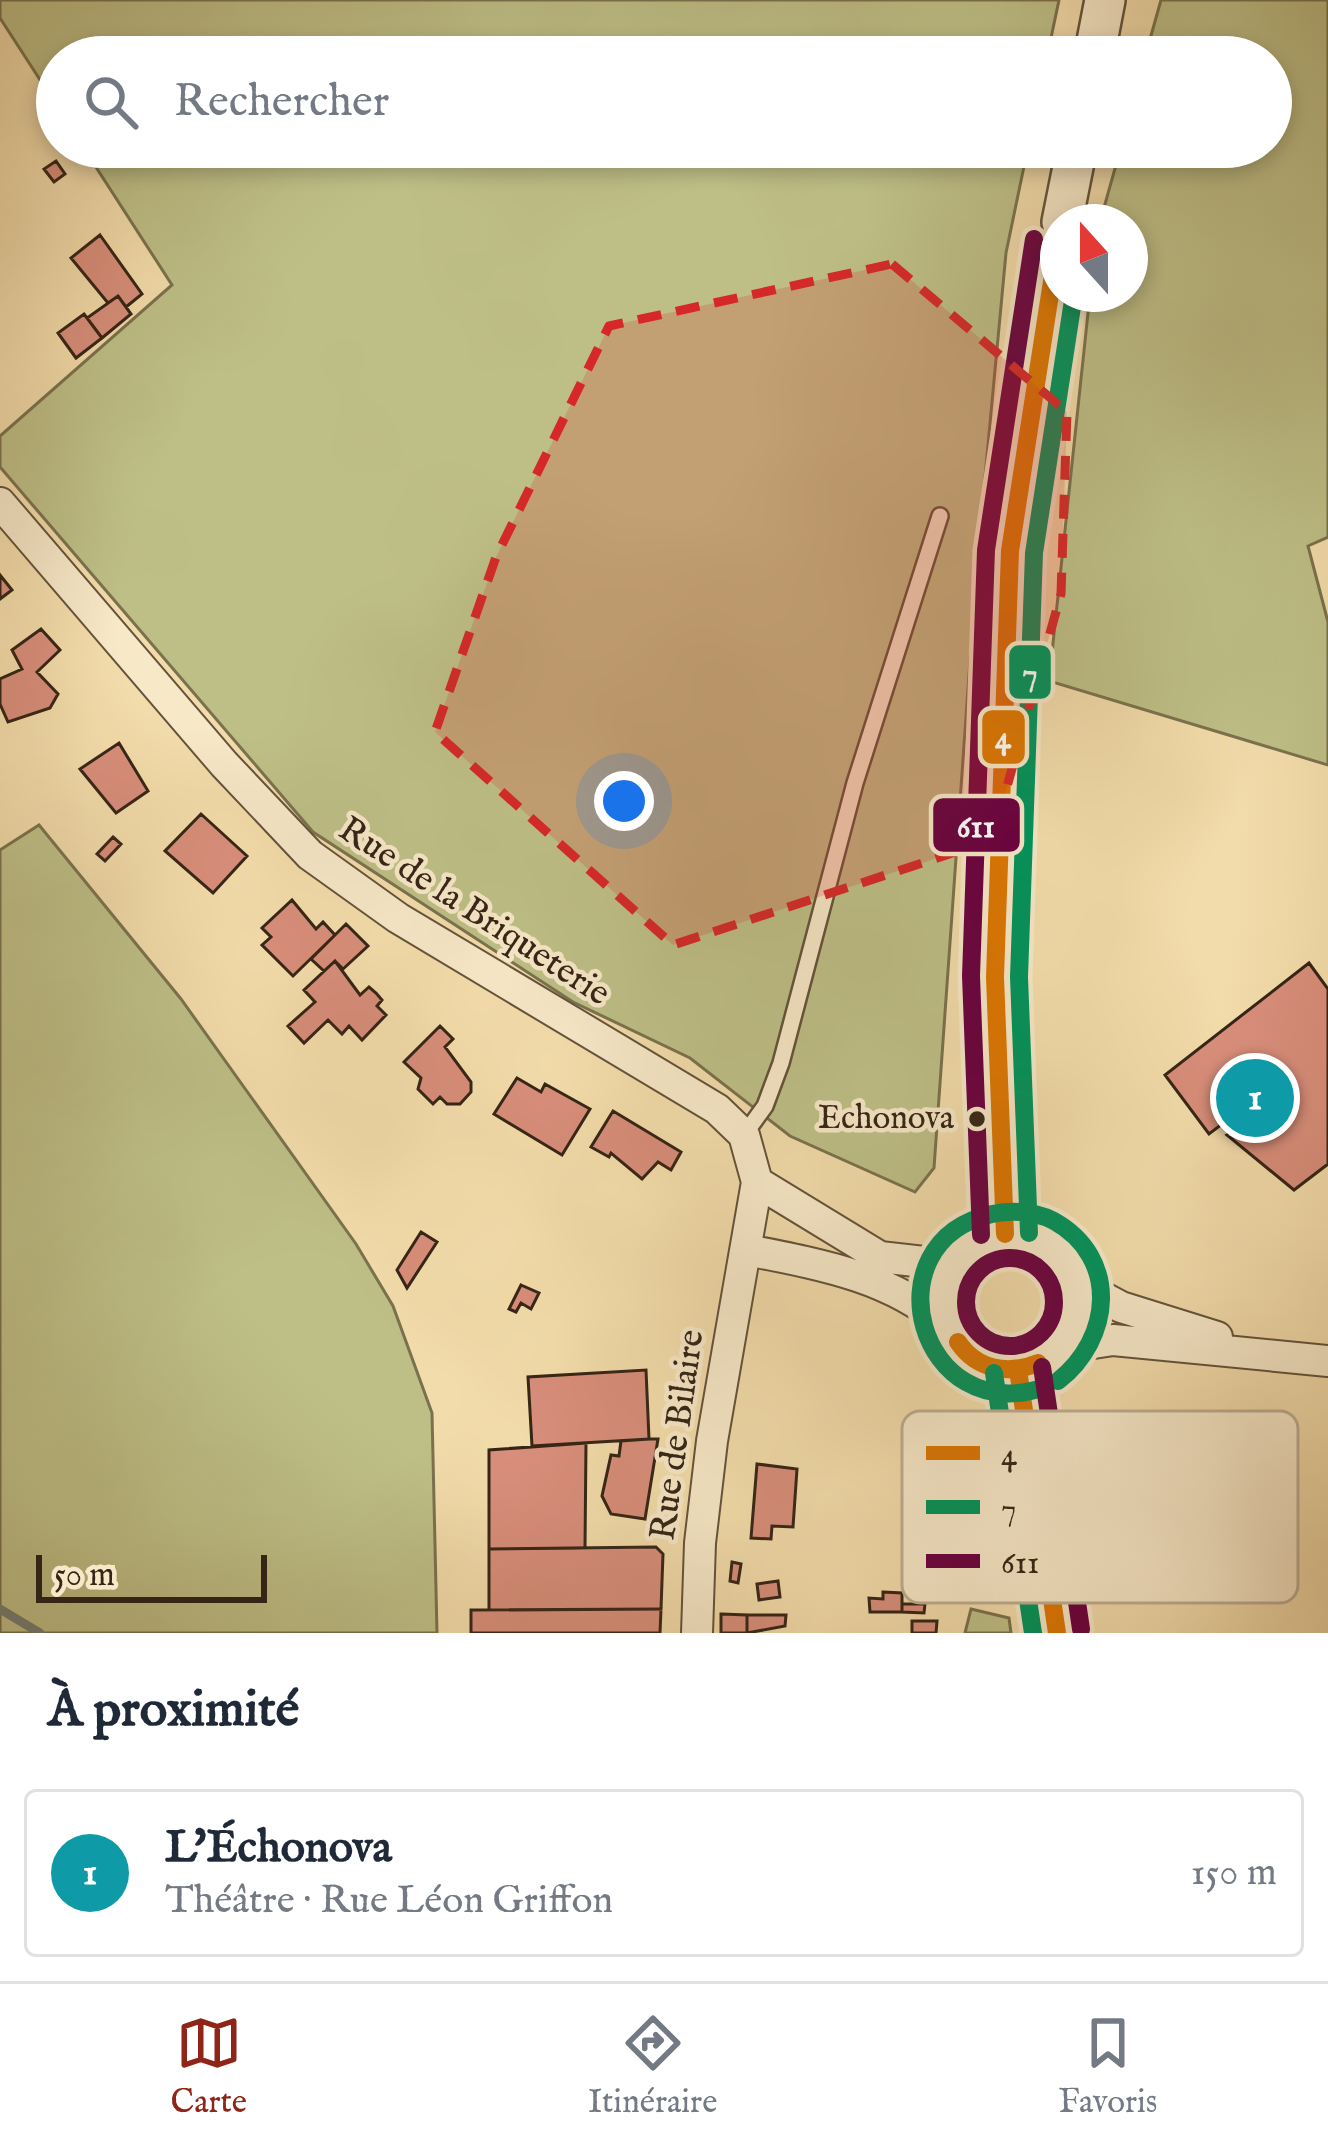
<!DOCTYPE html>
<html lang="fr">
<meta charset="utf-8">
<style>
:root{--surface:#fff;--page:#f2f2f3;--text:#1f2937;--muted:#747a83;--line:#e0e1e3;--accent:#8f2418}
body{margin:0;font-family:"IM FELL English",serif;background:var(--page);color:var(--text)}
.compass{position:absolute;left:1040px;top:204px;width:108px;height:108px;border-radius:50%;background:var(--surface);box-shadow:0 6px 18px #0003;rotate:339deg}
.scale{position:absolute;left:36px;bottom:30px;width:231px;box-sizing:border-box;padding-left:12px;border:6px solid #352516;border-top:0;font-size:33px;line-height:42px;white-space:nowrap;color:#352516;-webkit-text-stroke:9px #f7e8c8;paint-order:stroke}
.you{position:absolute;left:624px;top:801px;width:42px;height:42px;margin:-30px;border:9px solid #fff;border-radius:50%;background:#1a73e8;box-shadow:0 0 0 18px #1a73e833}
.badge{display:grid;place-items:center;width:78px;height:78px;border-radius:50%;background:var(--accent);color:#fff;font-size:39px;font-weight:700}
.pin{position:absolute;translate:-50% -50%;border:6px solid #fff;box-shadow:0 3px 12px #0006}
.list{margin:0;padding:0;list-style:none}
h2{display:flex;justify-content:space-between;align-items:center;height:156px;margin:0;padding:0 48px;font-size:51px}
h2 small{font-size:39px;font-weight:400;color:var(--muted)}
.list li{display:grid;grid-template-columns:78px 1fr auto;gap:36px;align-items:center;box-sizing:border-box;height:168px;margin:0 24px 24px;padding:0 24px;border:3px solid var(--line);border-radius:12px}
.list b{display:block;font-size:45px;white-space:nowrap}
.list p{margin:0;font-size:39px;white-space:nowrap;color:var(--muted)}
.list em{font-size:39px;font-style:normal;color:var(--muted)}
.icon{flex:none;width:66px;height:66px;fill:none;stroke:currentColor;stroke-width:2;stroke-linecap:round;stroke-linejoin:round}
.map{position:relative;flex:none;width:1328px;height:1633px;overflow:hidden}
.search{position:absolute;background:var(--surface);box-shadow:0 6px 18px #0003;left:36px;right:36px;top:36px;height:132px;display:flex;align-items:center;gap:30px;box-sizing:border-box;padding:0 42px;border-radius:66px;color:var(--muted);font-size:45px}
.sheet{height:348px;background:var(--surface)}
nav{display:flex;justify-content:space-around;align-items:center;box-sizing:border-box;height:168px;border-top:3px solid var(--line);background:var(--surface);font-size:33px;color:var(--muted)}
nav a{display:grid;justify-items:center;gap:6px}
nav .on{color:var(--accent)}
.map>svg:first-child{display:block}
.green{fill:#bebf87;stroke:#7a724e;stroke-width:3}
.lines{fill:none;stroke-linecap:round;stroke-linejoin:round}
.stream{stroke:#757e74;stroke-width:9}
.building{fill:#d88e7b;stroke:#352516;stroke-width:3}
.service-casing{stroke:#64533b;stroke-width:20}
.minor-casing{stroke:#64533b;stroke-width:34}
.tertiary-casing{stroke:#64533b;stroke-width:44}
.service{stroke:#f7e8c8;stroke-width:15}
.minor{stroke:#f7e8c8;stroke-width:30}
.tertiary{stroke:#f7e8c8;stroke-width:39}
.bus-1-casing{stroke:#f7e8c8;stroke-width:27}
.bus-2-casing{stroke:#f7e8c8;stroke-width:27}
.bus-3-casing{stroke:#f7e8c8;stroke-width:27}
.bus-1{stroke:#dc7602;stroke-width:18}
.bus-2{stroke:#00925b;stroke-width:18}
.bus-3{stroke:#69003f;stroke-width:18}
.marked{fill:#d62828;fill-opacity:0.2;stroke:#d62828;stroke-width:9;stroke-dasharray:24 15;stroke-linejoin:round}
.bus-dot{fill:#352516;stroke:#f7e8c8;stroke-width:4.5}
.labels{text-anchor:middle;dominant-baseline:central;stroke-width:9;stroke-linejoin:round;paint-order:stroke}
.bus-label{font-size:33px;fill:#352516;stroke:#f7e8c8;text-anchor:end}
.street-label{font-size:36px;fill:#352516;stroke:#f7e8c8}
.key{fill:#f7e8c8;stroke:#bdae93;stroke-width:3}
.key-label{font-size:33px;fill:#352516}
.line-badge{stroke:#f7e8c8;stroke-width:4.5}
.badge-label{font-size:33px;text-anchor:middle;font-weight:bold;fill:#fff}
</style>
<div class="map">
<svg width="1328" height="1633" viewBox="0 0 1328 1633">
<rect width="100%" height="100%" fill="#f3dcab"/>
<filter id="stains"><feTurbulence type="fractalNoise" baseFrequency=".00167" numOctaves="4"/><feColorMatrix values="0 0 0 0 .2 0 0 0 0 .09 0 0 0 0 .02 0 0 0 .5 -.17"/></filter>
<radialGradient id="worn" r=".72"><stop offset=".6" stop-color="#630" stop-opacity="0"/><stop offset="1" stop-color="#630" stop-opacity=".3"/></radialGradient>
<path class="green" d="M 0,0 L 1059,0 L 1047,57 L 57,57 L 57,106 L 0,18 Z
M 1161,0 L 1328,0 L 1328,537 L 1308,546 L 1328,622 L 1328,765 L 1049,681 L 1090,294 L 1130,294 L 1130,222 L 1100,222 L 1121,147 L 1271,147 L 1271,57 L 1145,57 Z
M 83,147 L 1028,147 L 1006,253 L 977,562 L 934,1168 L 915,1192 L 790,1136 L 690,1058 L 573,1002 L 313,832 L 0,467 L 0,436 L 172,285 Z
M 39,825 L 181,999 L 356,1244 L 393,1306 L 432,1413 L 437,1633 L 0,1633 L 0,850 Z
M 971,1609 L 1009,1618 L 1011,1633 L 965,1633 Z"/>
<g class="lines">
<path class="stream" d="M 0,1609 L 40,1633"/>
</g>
<path class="building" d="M 56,161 L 65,174 L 54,182 L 44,169 Z
M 100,235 L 142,294 L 126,307 L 118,296 L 108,303 L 71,258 Z
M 118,296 L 131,314 L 102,338 L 87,318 Z
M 84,314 L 102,338 L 76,358 L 58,333 Z
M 0,575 L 12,590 L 0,599 Z
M 41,629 L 60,650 L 37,672 L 58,694 L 50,708 L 8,722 L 0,704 L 0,679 L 22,669 L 12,650 Z
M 119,743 L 148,791 L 116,813 L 80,769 Z
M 201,814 L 247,856 L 213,893 L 165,851 Z
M 113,837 L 121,844 L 105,861 L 97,854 Z
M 292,900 L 316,929 L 323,922 L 335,935 L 293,976 L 262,945 L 271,937 L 262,928 Z
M 346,924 L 368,946 L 343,969 L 335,961 L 324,971 L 311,959 Z
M 335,961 L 360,995 L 369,987 L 376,993 L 382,1000 L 377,1006 L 386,1015 L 362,1040 L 349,1026 L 342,1034 L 328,1020 L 304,1043 L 288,1026 L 315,1002 L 304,990 Z
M 1309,963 L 1328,989 L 1328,1164 L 1294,1190 L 1227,1135 L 1234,1131 L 1226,1121 L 1209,1134 L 1165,1075 Z
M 440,1026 L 453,1039 L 445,1047 L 471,1082 L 471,1092 L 460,1104 L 447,1104 L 440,1097 L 433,1104 L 418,1089 L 421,1078 L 404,1062 Z
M 517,1078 L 541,1092 L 545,1084 L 590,1109 L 562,1155 L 494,1114 Z
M 613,1111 L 681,1152 L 671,1170 L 658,1162 L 642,1179 L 611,1153 L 609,1157 L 591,1147 Z
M 421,1232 L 437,1242 L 407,1288 L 397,1270 Z
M 521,1285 L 539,1293 L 531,1309 L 521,1303 L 516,1312 L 509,1309 Z
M 646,1370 L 649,1439 L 532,1446 L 528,1377 Z
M 649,1439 L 658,1439 L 645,1519 L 611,1514 L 602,1496 L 611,1455 L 619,1456 L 621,1441 Z
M 586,1443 L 585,1548 L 489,1549 L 489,1450 Z
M 757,1464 L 797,1469 L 793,1527 L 772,1526 L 771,1539 L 751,1538 Z
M 656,1547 L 663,1554 L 661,1609 L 489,1610 L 489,1549 Z
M 732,1562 L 741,1564 L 738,1583 L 730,1581 Z
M 778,1581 L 780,1597 L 759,1600 L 757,1584 Z
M 883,1592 L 902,1593 L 902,1612 L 870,1612 L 869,1598 L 883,1599 Z
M 902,1604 L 925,1604 L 924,1613 L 902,1612 Z
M 661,1609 L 660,1633 L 471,1633 L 471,1610 Z
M 721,1614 L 747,1615 L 747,1633 L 721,1633 Z
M 747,1615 L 786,1615 L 785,1626 L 747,1633 Z
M 912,1621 L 937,1621 L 936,1633 L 912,1633 Z"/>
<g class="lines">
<defs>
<path id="service" d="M 744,1135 L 765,1106 L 781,1063 L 855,783 L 940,516"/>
<path id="minor" d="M 0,503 L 224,764 L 310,855 L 398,918 L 717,1109 L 744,1135 L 757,1182 L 712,1441 L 700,1543 L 697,1633
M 757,1182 L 880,1257 L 924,1262 L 958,1259
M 747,1250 C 818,1264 890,1276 946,1325
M 1076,1283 L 1121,1307 L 1217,1337
M 1061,1348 L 1113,1340 L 1328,1361"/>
<path id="tertiary" d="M 1094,57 L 1105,0
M 1062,222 L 1077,147
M 1005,1234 L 995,977 L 1010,551 L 1058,243
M942 1302a68 68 0 1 1 136 0a68 68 0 1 1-136 0Z
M 1018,1370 L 1034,1505 L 1057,1633"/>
</defs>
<use href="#service" class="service-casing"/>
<use href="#minor" class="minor-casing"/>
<use href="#tertiary" class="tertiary-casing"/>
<use href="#service" class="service"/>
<use href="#minor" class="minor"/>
<use href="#tertiary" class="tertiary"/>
<defs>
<path id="bus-1" d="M 1005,1234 L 995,977 L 1010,551 L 1058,243
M 958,1342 C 977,1370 1008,1375 1038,1363
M 1018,1370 L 1057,1633"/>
<path id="bus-2" d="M 1029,1233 L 1019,977 L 1034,553 L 1074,294
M 994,1373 L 1033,1633
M 1045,1387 C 919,1430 867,1242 992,1214 C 1013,1210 1034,1211 1054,1221 C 1120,1258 1112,1339 1058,1381"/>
<path id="bus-3" d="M 981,1235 L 971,976 L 986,550 L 1034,239
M966 1302a44 44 0 1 1 88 0a44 44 0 1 1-88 0Z
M 1042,1367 L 1081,1629"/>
</defs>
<use href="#bus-1" class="bus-1-casing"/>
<use href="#bus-2" class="bus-2-casing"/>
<use href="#bus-3" class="bus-3-casing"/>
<use href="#bus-1" class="bus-1"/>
<use href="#bus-2" class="bus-2"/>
<use href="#bus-3" class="bus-3"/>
</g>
<path class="marked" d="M 892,264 L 1067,412 L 1061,594 L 992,840 L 673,945 L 435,732 L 496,557 L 609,326 Z"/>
<circle class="bus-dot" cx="977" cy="1119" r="10"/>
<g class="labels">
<g class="bus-label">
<text x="954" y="1119">Echonova</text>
</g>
<g class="street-label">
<text transform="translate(474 912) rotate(33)">Rue de la Briqueterie</text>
<text transform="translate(678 1435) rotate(-82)">Rue de Bilaire</text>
</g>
</g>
<rect x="902" y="1411" width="396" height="192" rx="18" class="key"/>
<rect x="926" y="1446" width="54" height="14" fill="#dc7602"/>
<rect x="926" y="1500" width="54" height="14" fill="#00925b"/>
<rect x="926" y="1554" width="54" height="14" fill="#69003f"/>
<g class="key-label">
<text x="1001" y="1465">4</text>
<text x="1001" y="1519">7</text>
<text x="1001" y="1573">611</text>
</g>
<g class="line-badge">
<rect x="1007" y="643" width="46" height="58" rx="12" fill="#00925b"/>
<rect x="980" y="708" width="47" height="58" rx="12" fill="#dc7602"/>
<rect x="931" y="796" width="91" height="58" rx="12" fill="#69003f"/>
</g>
<g class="badge-label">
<text x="1030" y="684">7</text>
<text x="1003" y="748">4</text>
<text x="976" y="837">611</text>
</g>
<rect width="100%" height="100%" filter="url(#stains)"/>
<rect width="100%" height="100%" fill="url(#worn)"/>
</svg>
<svg class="compass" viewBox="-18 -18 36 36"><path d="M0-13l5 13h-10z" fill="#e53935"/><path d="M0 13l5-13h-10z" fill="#747a83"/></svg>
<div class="scale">50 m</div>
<div class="you"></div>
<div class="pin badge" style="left:1255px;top:1098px;background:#0f9aa8">1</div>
<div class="search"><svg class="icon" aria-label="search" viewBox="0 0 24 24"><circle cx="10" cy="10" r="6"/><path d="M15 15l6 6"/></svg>Rechercher</div>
</div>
<section class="sheet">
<h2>À proximité<small></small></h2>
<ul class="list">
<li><span class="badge" style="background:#0f9aa8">1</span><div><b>L'Échonova</b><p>Théâtre · Rue Léon Griffon</p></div><em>150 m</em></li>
</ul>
</section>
<nav>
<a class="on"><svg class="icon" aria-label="map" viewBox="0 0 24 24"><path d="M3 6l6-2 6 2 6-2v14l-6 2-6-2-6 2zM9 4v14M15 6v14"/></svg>Carte</a>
<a><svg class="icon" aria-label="directions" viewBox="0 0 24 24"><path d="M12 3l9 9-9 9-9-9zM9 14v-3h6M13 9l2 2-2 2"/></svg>Itinéraire</a>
<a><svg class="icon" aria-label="saved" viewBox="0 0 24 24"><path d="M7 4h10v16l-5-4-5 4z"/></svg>Favoris</a>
</nav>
